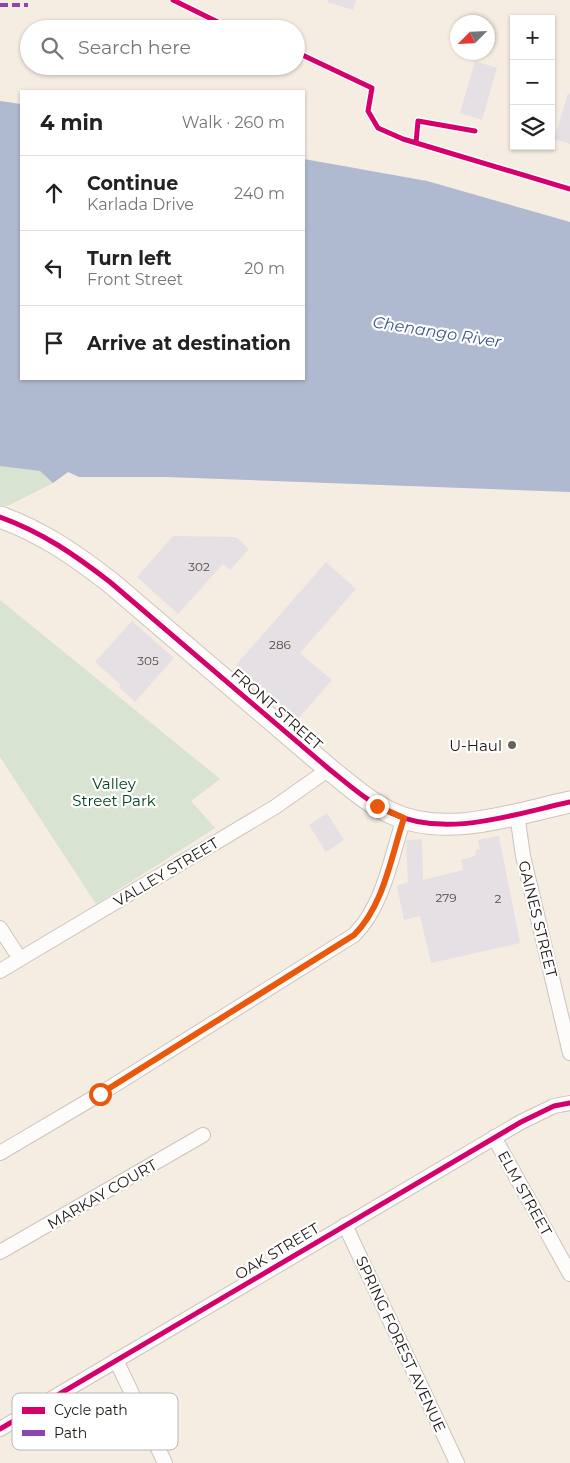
<!DOCTYPE html>
<meta charset="utf-8">
<style>
:root{--surface:#fff;--page:#f6f6f6;--text:#222;--muted:#767676;--line:#e0e0e0}
body{margin:0;font-family:Montserrat,sans-serif;background:var(--page);color:var(--text)}
.controls{position:absolute;right:15px;top:15px;display:grid;overflow:hidden;border-radius:0px;box-shadow:0 1px 4px #0004}
.controls button{width:45px;height:45px;display:grid;place-items:center;padding:0;border:0;border-bottom:1px solid var(--line);background:var(--surface);color:var(--text);font:25px sans-serif}
.compass{position:absolute;left:450px;top:15px;width:45px;height:45px;border-radius:50%;background:var(--surface);box-shadow:0 1px 4px #0004;rotate:246deg}
.stop{position:absolute;width:15px;height:15px;margin:-11px;border:4px solid #ea580c;border-radius:50%;background:#fff}
.stop.end{background:#ea580c;border-color:#fff;box-shadow:0 1px 5px #0008}
.list{margin:0;padding:0;list-style:none}
h2{display:flex;justify-content:space-between;align-items:center;height:65px;margin:0;padding:0 20px;font-size:21px}
h2 small{font-size:16px;font-weight:400;color:var(--muted)}
.list li{display:grid;grid-template-columns:32px 1fr auto;gap:15px;align-items:center;box-sizing:border-box;height:75px;padding:0 20px;border-top:1px solid var(--line)}
.list b{display:block;font-size:19px;white-space:nowrap}
.list p{margin:0;font-size:16px;white-space:nowrap;color:var(--muted)}
.list em{font-size:16px;font-style:normal;color:var(--muted)}
.icon{flex:none;width:28px;height:28px;fill:none;stroke:currentColor;stroke-width:2;stroke-linecap:round;stroke-linejoin:round}
.map{position:relative;flex:none;width:570px;height:1463px;overflow:hidden}
.search{position:absolute;background:var(--surface);box-shadow:0 1px 4px #0004;left:20px;top:20px;width:285px;height:55px;display:flex;align-items:center;gap:12px;box-sizing:border-box;padding:0 18px;border-radius:28px;color:var(--muted);font-size:19px}
.panel{position:absolute;background:var(--surface);box-shadow:0 1px 4px #0004;left:20px;top:90px;width:285px;height:290px;border-radius:0px}
.map>svg:first-child{display:block}
.green{fill:#d8e3d2}
.water{fill:#afb9d0}
.building{fill:#e5e0e4}
.lines{fill:none;stroke-linecap:round;stroke-linejoin:round}
.street-casing{stroke:#ccc4bd;stroke-width:16}
.primary-casing{stroke:#ccc4bd;stroke-width:23}
.street{stroke:#fefcfb;stroke-width:14}
.primary{stroke:#fefcfb;stroke-width:21}
.quiet{stroke:#8e44ad;stroke-width:4;stroke-dasharray:8 4;stroke-linecap:butt}
.cycleway-casing{stroke:#fff;stroke-width:8}
.cycleway{stroke:#d6006c;stroke-width:5}
.route{stroke:#ea580c;stroke-width:6}
.poi-dot{fill:#69625a;stroke:#fff;stroke-width:2}
.labels{text-anchor:middle;dominant-baseline:central;stroke-width:4.5;stroke-linejoin:round;paint-order:stroke}
.number-label{font-size:12px;fill:#504a47}
.street-label{font-size:15px;fill:#1d1711;stroke:#fff}
.poi-label{font-size:15px;fill:#1d1711;stroke:#fff;text-anchor:end}
.park-label{font-size:15px;fill:#01421d;stroke:#fff}
.water-label{font-size:16px;font-style:italic;fill:#3d5487;stroke:#fff}
.key{fill:#fff;stroke:#bbb9b8;stroke-width:1}
.key-label{font-size:14px;fill:#1d1711}
</style>
<div class="map">
<svg width="570" height="1463" viewBox="0 0 570 1463">
<rect width="100%" height="100%" fill="#f5ece2"/>
<path class="green" d="M 0,466 L 40,471 L 53,483 L 7,506 L 0,505 Z
M 0,600 L 220,779 L 191,801 L 215,828 L 96,904 L 0,757 Z"/>
<path class="water" d="M 0,101 L 21,104 L 21,379 L 304,379 L 304,159 L 427,181 L 570,222 L 570,492 L 166,477 L 79,477 L 68,472 L 53,483 L 40,471 L 0,466 Z"/>
<path class="building" d="M 328,0 L 356,0 L 353,10 L 327,2 Z
M 475,61 L 497,68 L 482,120 L 460,113 Z
M 568,93 L 570,94 L 570,144 L 554,139 Z
M 173,536 L 236,537 L 249,549 L 230,570 L 223,564 L 178,614 L 137,577 Z
M 326,562 L 356,589 L 300,653 L 332,680 L 298,719 L 236,665 Z
M 132,621 L 174,658 L 135,702 L 119,687 L 121,685 L 95,662 Z
M 327,813 L 344,840 L 326,852 L 309,825 Z
M 499,836 L 520,943 L 431,963 L 420,916 L 404,920 L 397,886 L 408,882 L 406,840 L 422,839 L 423,880 L 463,870 L 461,860 L 475,856 L 476,850 L 480,849 L 478,840 Z"/>
<g class="lines">
<defs>
<path id="street" d="M 517,814 L 523,856 L 570,1053
M 0,928 L 20,959
M 0,971 L 275,807 L 329,769
M 494,1137 L 570,1274
M 0,1153 L 100,1094 L 354,935 C 384,905 391,857 404,818
M 345,1225 L 457,1463
M 0,1252 L 203,1135
M 116,1360 L 165,1463
M 0,1429 L 521,1122 L 554,1106 L 570,1103"/>
<path id="primary" d="M 0,517 C 42,532 75,555 110,582 L 329,769 C 349,785 368,802 391,813 C 446,839 514,814 570,802"/>
</defs>
<use href="#street" class="street-casing"/>
<use href="#primary" class="primary-casing"/>
<use href="#street" class="street"/>
<use href="#primary" class="primary"/>
<path class="quiet" d="M 0,5 L 28,5"/>
<defs>
<path id="cycleway" d="M 173,0 L 232,29
M 296,52 L 372,88 L 368,111 L 378,128 L 403,139 L 570,189
M 416,143 L 418,121 L 475,131
M 0,517 C 42,532 75,555 110,582 L 329,769 C 349,785 368,802 391,813 C 446,839 514,814 570,802
M 0,1429 L 521,1122 L 554,1106 L 570,1103"/>
</defs>
<use href="#cycleway" class="cycleway-casing"/>
<use href="#cycleway" class="cycleway"/>
</g>
<g class="lines">
<path class="route" d="M 100,1094 L 354,935 C 384,905 391,857 404,818 L 377,806"/>
</g>
<circle class="poi-dot" cx="512" cy="745" r="5"/>
<g class="labels">
<g class="number-label">
<text x="199" y="566">302</text>
<text x="280" y="644">286</text>
<text x="148" y="660">305</text>
<text x="446" y="897">279</text>
<text x="498" y="898">2</text>
</g>
<g class="street-label">
<text transform="translate(277 709) rotate(41)">FRONT STREET</text>
<text transform="translate(166 872) rotate(-31)">VALLEY STREET</text>
<text transform="translate(538 919) rotate(76)">GAINES STREET</text>
<text transform="translate(525 1193) rotate(61)">ELM STREET</text>
<text transform="translate(102 1194) rotate(-30)">MARKAY COURT</text>
<text transform="translate(277 1251) rotate(-31)">OAK STREET</text>
<text transform="translate(401 1344) rotate(65)">SPRING FOREST AVENUE</text>
</g>
<g class="poi-label">
<text x="502" y="745">U-Haul</text>
</g>
<g class="park-label">
<text x="114" y="783">Valley<tspan x="114" dy="17">Street Park</tspan></text>
</g>
<g class="water-label">
<text transform="translate(437 332) rotate(9)">Chenango River</text>
</g>
</g>
<rect x="12" y="1393" width="166" height="57" rx="8" class="key"/>
<rect x="22" y="1407" width="23" height="7" fill="#d6006c"/>
<rect x="22" y="1430" width="23" height="6" fill="#8e44ad"/>
<g class="key-label">
<text x="54" y="1415">Cycle path</text>
<text x="54" y="1438">Path</text>
</g>
</svg>
<div class="controls">
<button>+</button>
<button>−</button>
<button><svg class="icon" aria-label="layers" viewBox="0 0 24 24"><path d="M12 4l9 5-9 5-9-5zM3 14l9 5 9-5"/></svg></button>
</div>
<svg class="compass" viewBox="-18 -18 36 36"><path d="M0-13l5 13h-10z" fill="#e53935"/><path d="M0 13l5-13h-10z" fill="#767676"/></svg>
<div class="stop" style="left:100px;top:1094px"></div>
<div class="stop end" style="left:377px;top:806px"></div>
<div class="search"><svg class="icon" aria-label="search" viewBox="0 0 24 24"><circle cx="10" cy="10" r="6"/><path d="M15 15l6 6"/></svg>Search here</div>
<section class="panel">
<h2>4 min<small>Walk · 260 m</small></h2>
<ul class="list">
<li><svg class="icon" aria-label="ahead" viewBox="0 0 24 24"><path d="M12 20V5M6 11l6-6 6 6"/></svg><div><b>Continue</b><p>Karlada Drive</p></div><em>240 m</em></li>
<li><svg class="icon" aria-label="left" viewBox="0 0 24 24"><path d="M17 20v-9H6M10 6l-5 5 5 5"/></svg><div><b>Turn left</b><p>Front Street</p></div><em>20 m</em></li>
<li><svg class="icon" aria-label="arrive" viewBox="0 0 24 24"><path d="M6 21V4h12l-3 4 3 4H6"/></svg><div><b>Arrive at destination</b></div></li>
</ul>
</section>
</div>
